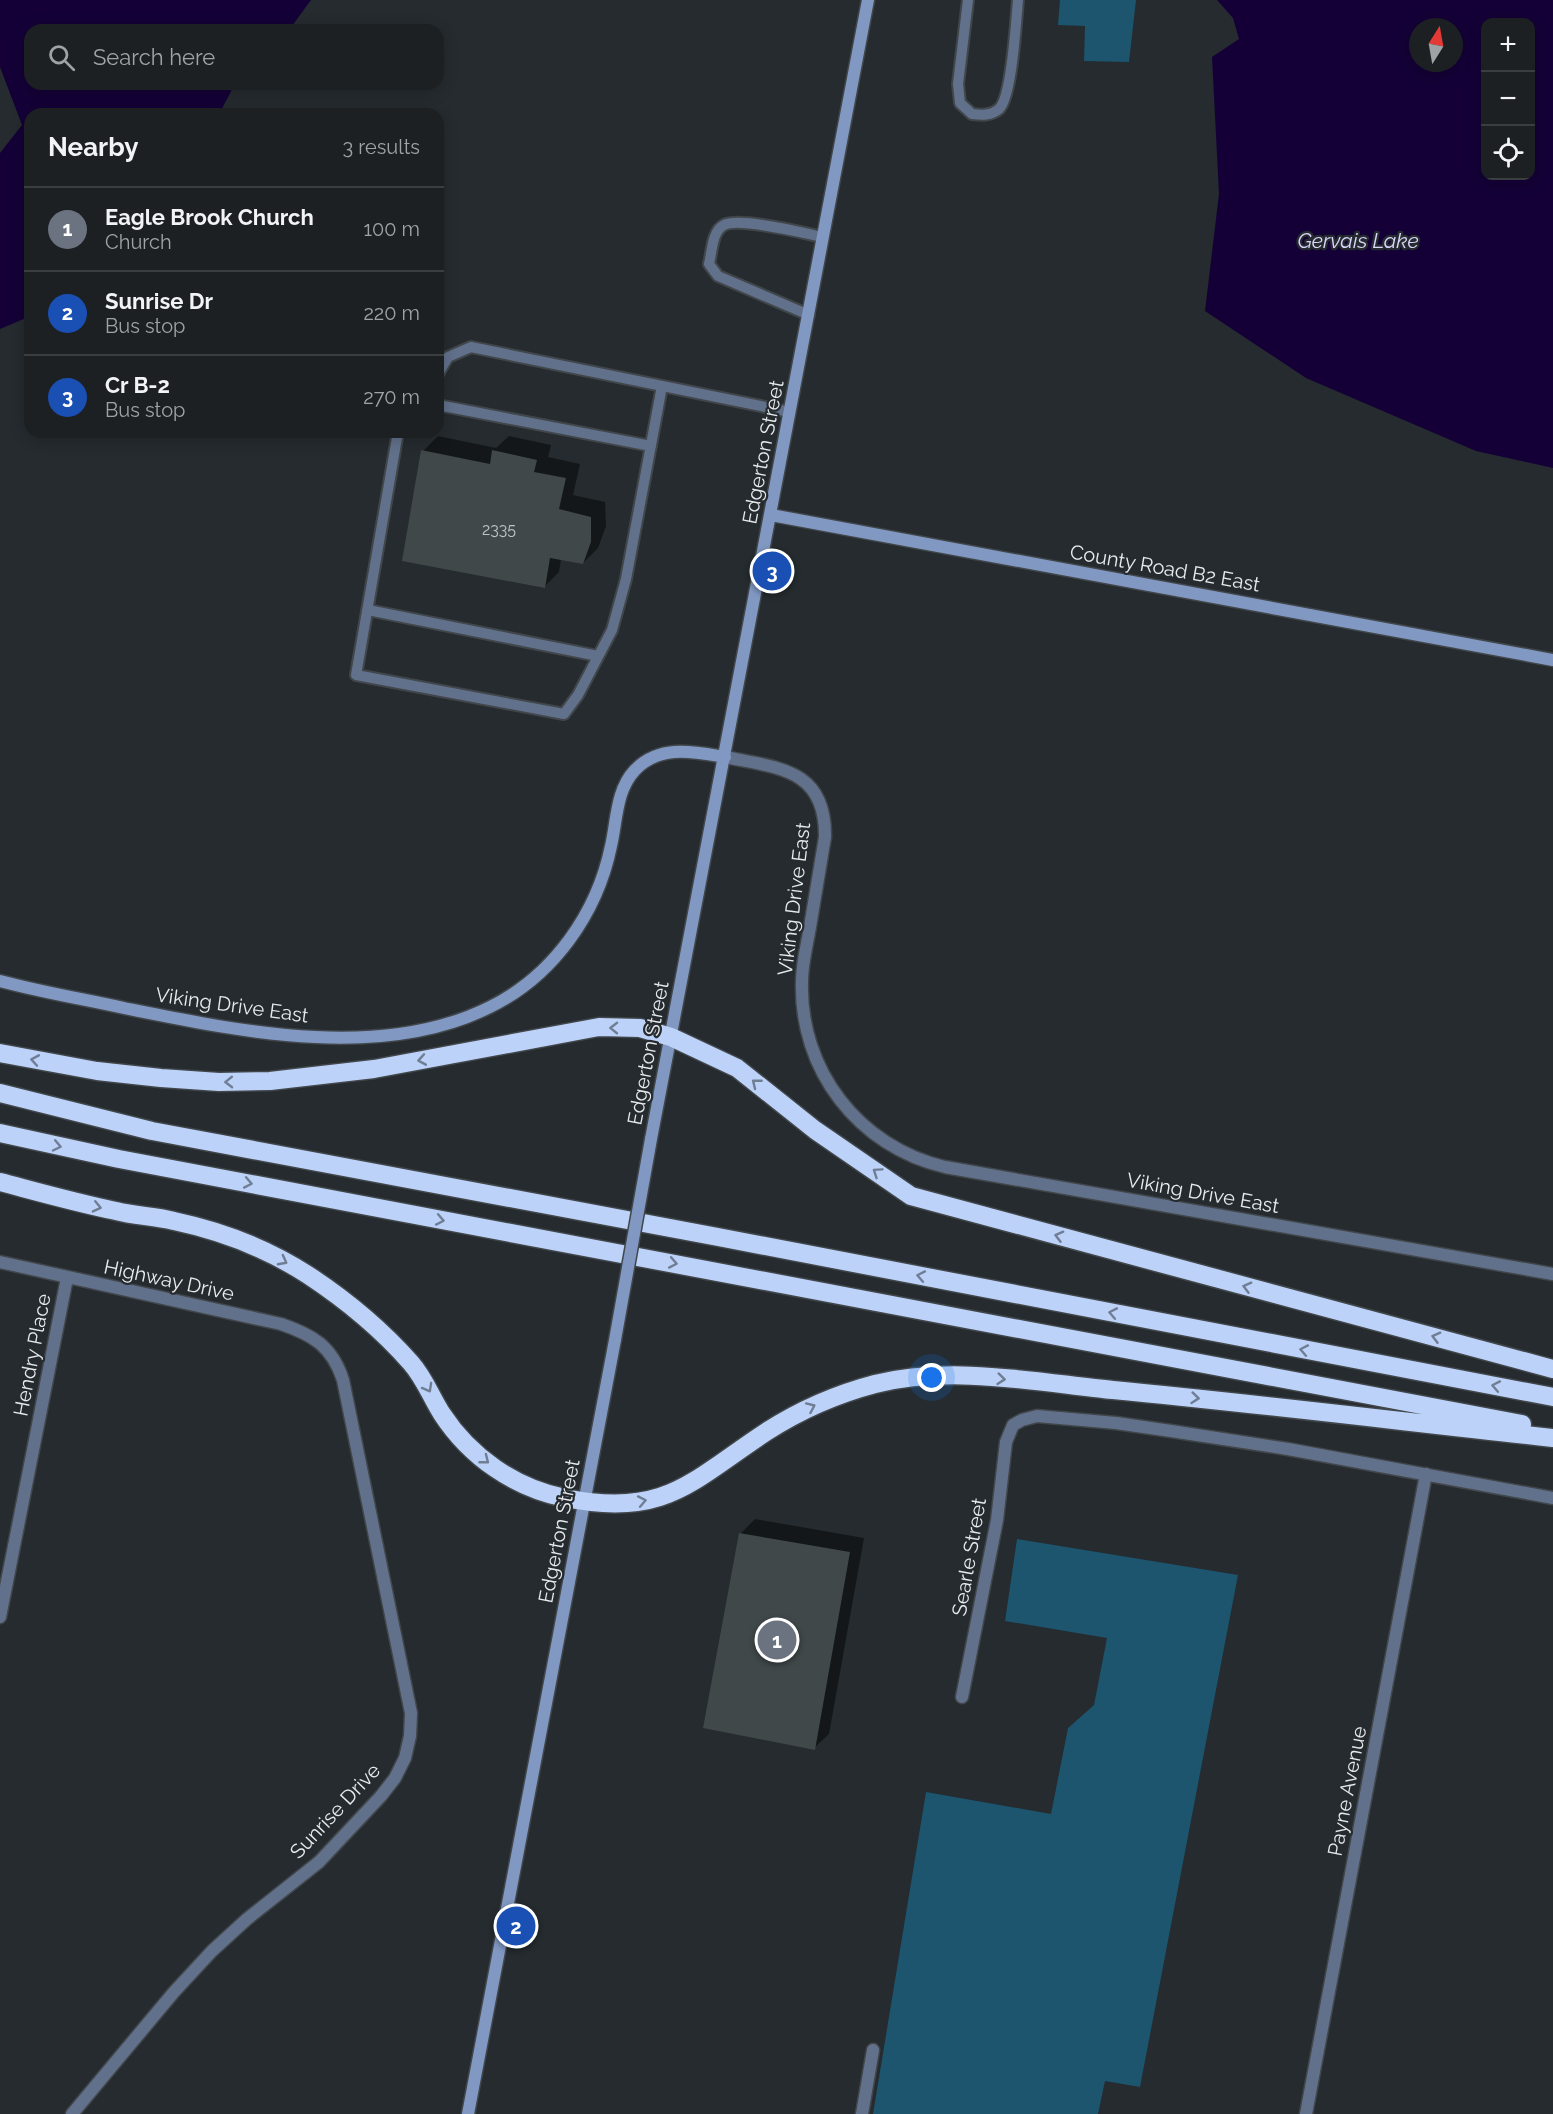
<!DOCTYPE html>
<meta charset="utf-8">
<style>
:root{--surface:#1c2023;--page:#292d30;--text:#f1f3f6;--muted:#a0a3a6;--line:#3a3e41;--accent:#ea580c}
body{margin:0;font-family:Raleway,sans-serif;background:var(--page);color:var(--text)}
.controls{position:absolute;right:18px;top:18px;display:grid;overflow:hidden;border-radius:12px;box-shadow:0 3px 15px #0003}
.controls button{width:54px;height:54px;display:grid;place-items:center;padding:0;border:0;border-bottom:2px solid var(--line);background:var(--surface);color:var(--text);font:30px sans-serif}
.compass{position:absolute;left:1409px;top:18px;width:54px;height:54px;border-radius:50%;background:var(--surface);box-shadow:0 3px 15px #0003;rotate:11deg}
.you{position:absolute;left:932px;top:1378px;width:21px;height:21px;margin:-15px;border:4px solid #fff;border-radius:50%;background:#1a73e8;box-shadow:0 0 0 9px #1a73e833}
.badge{display:grid;place-items:center;width:39px;height:39px;border-radius:50%;background:var(--accent);color:#fff;font-size:20px;font-weight:700}
.pin{position:absolute;translate:-50% -50%;border:3px solid #fff;box-shadow:0 2px 6px #0006}
.list{margin:0;padding:0;list-style:none}
h2{display:flex;justify-content:space-between;align-items:center;height:78px;margin:0;padding:0 24px;font-size:26px}
h2 small{font-size:20px;font-weight:400;color:var(--muted)}
.list li{display:grid;grid-template-columns:39px 1fr auto;gap:18px;align-items:center;box-sizing:border-box;height:84px;padding:0 24px;border-top:2px solid var(--line)}
.list b{display:block;font-size:22px;white-space:nowrap}
.list p{margin:0;font-size:20px;white-space:nowrap;color:var(--muted)}
.list em{font-size:20px;font-style:normal;color:var(--muted)}
.icon{flex:none;width:33px;height:33px;fill:none;stroke:currentColor;stroke-width:2;stroke-linecap:round;stroke-linejoin:round}
.map{position:relative;flex:none;width:1553px;height:2114px;overflow:hidden}
.search{position:absolute;background:var(--surface);box-shadow:0 3px 15px #0003;left:24px;top:24px;width:420px;height:66px;display:flex;align-items:center;gap:15px;box-sizing:border-box;padding:0 21px;border-radius:18px;color:var(--muted);font-size:22px}
.panel{position:absolute;background:var(--surface);box-shadow:0 3px 15px #0003;left:24px;top:108px;width:420px;height:330px;border-radius:18px}
.map>svg:first-child{display:block}
.green{fill:#1d546e}
.water{fill:#140037;fill-rule:evenodd}
.shadow{fill:#0007}
.building{fill:#404849}
.lines{fill:none;stroke-linecap:round;stroke-linejoin:round}
.lane-casing{stroke:#40464a;stroke-width:14}
.street-casing{stroke:#40464a;stroke-width:15}
.secondary-casing{stroke:#40464a;stroke-width:15}
.highway-casing{stroke:#40464a;stroke-width:21}
.lane{stroke:#62718b;stroke-width:10}
.street{stroke:#62718b;stroke-width:12}
.secondary{stroke:#8198c2;stroke-width:12}
.highway{stroke:#bcd2f9;stroke-width:18}
.secondary-bridge-casing{stroke:#40464a;stroke-width:15;stroke-linecap:butt}
.secondary-bridge{stroke:#8198c2;stroke-width:12}
.oneway{stroke:#707e94}
.labels{text-anchor:middle;dominant-baseline:central;stroke-width:4.5;stroke-linejoin:round;paint-order:stroke}
.number-label{font-size:16px;fill:#bdc2c5}
.street-label{font-size:20px;fill:#e7ebee;stroke:#252b2f}
.water-label{font-size:21px;font-style:italic;fill:#dbd6fc;stroke:#252b2f}
</style>
<div class="map">
<svg width="1553" height="2114" viewBox="0 0 1553 2114">
<rect width="100%" height="100%" fill="#252b2f"/>
<path class="green" d="M 1060,0 L 1136,0 L 1129,62 L 1084,61 L 1085,26 L 1058,25 Z
M 1017,1539 L 1238,1575 L 1140,2087 L 1105,2081 L 1098,2114 L 873,2114 L 926,1792 L 1051,1814 L 1068,1728 L 1094,1705 L 1107,1638 L 1005,1621 Z"/>
<path class="water" d="M 0,0 L 311,0 L 289,30 L 30,30 L 30,84 L 235,84 L 219,114 L 30,114 L 30,320 L 26,318 L 0,329 L 0,153 L 22,125 L 0,67 Z
M 1217,0 L 1553,0 L 1553,468 L 1476,451 L 1306,378 L 1205,311 L 1219,194 L 1212,57 L 1239,39 L 1233,18 ZM 1486,22 L 1530,22 L 1530,176 L 1486,176 ZM 1418,27 L 1454,27 L 1454,63 L 1418,63 Z"/>
<path class="shadow" d="M 438,436 L 496,448 L 509,436 L 551,445 L 548,457 L 580,464 L 573,495 L 605,502 L 606,526 L 598,548 L 583,563 L 561,559 L 559,572 L 544,587 L 423,451 Z
M 755,1519 L 864,1538 L 829,1734 L 814,1748 L 740,1534 Z"/>
<path class="building" d="M 421,450 L 490,464 L 492,450 L 537,460 L 534,472 L 566,478 L 559,509 L 591,517 L 591,542 L 583,564 L 550,558 L 545,588 L 402,561 Z
M 739,1533 L 850,1552 L 815,1750 L 703,1728 Z"/>
<g class="lines">
<defs>
<path id="lane" d="M 968,0 L 958,84 L 960,103 L 972,114 C 981,115 991,116 999,109 C 1012,97 1016,21 1018,0
M 809,315 L 718,276 L 709,264 C 712,252 712,231 724,225 C 740,217 803,233 823,237
M 438,374 L 448,357 L 471,347 L 790,412
M 438,405 L 651,446
M 398,432 L 356,675 L 564,714 L 578,695 L 612,630 L 626,579 L 662,386
M 368,610 L 598,656"/>
<path id="street" d="M 725,757 C 779,768 826,769 825,837 C 820,867 815,897 810,927 C 807,945 802,963 802,981 C 799,1070 859,1147 945,1167 L 1553,1274
M 0,1262 L 281,1324 C 313,1335 332,1346 343,1380 L 411,1713 L 410,1736 L 405,1758 L 395,1778 L 381,1796 L 319,1862 L 247,1919 L 212,1951 L 174,1992 L 72,2114
M 0,1617 L 67,1278
M 962,1697 L 997,1520 L 1006,1442 L 1013,1425 L 1022,1420 L 1037,1416 L 1116,1423 L 1171,1431 L 1288,1449 L 1553,1498
M 862,2114 L 873,2050
M 1306,2114 L 1426,1474"/>
<path id="secondary" d="M 771,515 L 1553,660
M 0,981 C 41,992 83,999 124,1008 C 239,1031 380,1062 490,1007 C 553,976 597,914 611,846 C 617,820 616,790 635,770 C 660,744 694,752 725,757
M 651,1139 L 868,0
M 468,2114 L 615,1340"/>
<path id="highway" d="M 0,1053 L 97,1071 L 161,1078 L 219,1082 L 270,1081 L 374,1069 L 599,1027 L 640,1028 L 671,1037 L 737,1068 L 815,1130 L 911,1196 L 1553,1369
M 0,1093 L 152,1131 L 718,1237 L 1553,1397
M 0,1133 L 119,1159 L 1522,1424
M 0,1182 C 38,1192 77,1203 116,1211 C 135,1216 155,1216 174,1221 C 221,1231 268,1249 308,1275 C 346,1300 381,1329 411,1363 C 425,1379 431,1397 442,1414 C 470,1457 515,1488 565,1498 C 665,1518 690,1482 766,1432 C 800,1410 837,1394 875,1384 C 952,1365 1035,1382 1113,1390 C 1260,1404 1406,1422 1553,1438"/>
</defs>
<use href="#lane" class="lane-casing"/>
<use href="#street" class="street-casing"/>
<use href="#secondary" class="secondary-casing"/>
<use href="#highway" class="highway-casing"/>
<use href="#lane" class="lane"/>
<use href="#street" class="street"/>
<use href="#secondary" class="secondary"/>
<use href="#highway" class="highway"/>
<defs>
<path id="secondary-bridge" d="M 615,1340 L 651,1139"/>
</defs>
<use href="#secondary-bridge" class="secondary-bridge-casing"/>
<use href="#secondary-bridge" class="secondary-bridge"/>
</g>
<defs><path id="oneway-chevron" d="M-2-3.5L2.5 0L-2 3.5" fill="none" stroke-width="1.6" stroke-linecap="round" stroke-linejoin="round" transform="scale(1.5)"/></defs>
<g class="oneway">
<use href="#oneway-chevron" transform="translate(614 1028) rotate(-179)"/>
<use href="#oneway-chevron" transform="translate(35 1060) rotate(-170)"/>
<use href="#oneway-chevron" transform="translate(422 1060) rotate(170)"/>
<use href="#oneway-chevron" transform="translate(229 1082) rotate(179)"/>
<use href="#oneway-chevron" transform="translate(756 1083) rotate(-141)"/>
<use href="#oneway-chevron" transform="translate(57 1146) rotate(12)"/>
<use href="#oneway-chevron" transform="translate(877 1172) rotate(-146)"/>
<use href="#oneway-chevron" transform="translate(248 1183) rotate(11)"/>
<use href="#oneway-chevron" transform="translate(97 1207) rotate(13)"/>
<use href="#oneway-chevron" transform="translate(440 1220) rotate(11)"/>
<use href="#oneway-chevron" transform="translate(1059 1236) rotate(-165)"/>
<use href="#oneway-chevron" transform="translate(283 1261) rotate(28)"/>
<use href="#oneway-chevron" transform="translate(673 1263) rotate(11)"/>
<use href="#oneway-chevron" transform="translate(921 1276) rotate(-169)"/>
<use href="#oneway-chevron" transform="translate(1247 1287) rotate(-165)"/>
<use href="#oneway-chevron" transform="translate(1113 1313) rotate(-169)"/>
<use href="#oneway-chevron" transform="translate(1436 1337) rotate(-165)"/>
<use href="#oneway-chevron" transform="translate(1304 1350) rotate(-169)"/>
<use href="#oneway-chevron" transform="translate(1001 1379) rotate(6)"/>
<use href="#oneway-chevron" transform="translate(1496 1386) rotate(-169)"/>
<use href="#oneway-chevron" transform="translate(428 1388) rotate(61)"/>
<use href="#oneway-chevron" transform="translate(1195 1398) rotate(6)"/>
<use href="#oneway-chevron" transform="translate(811 1407) rotate(-24)"/>
<use href="#oneway-chevron" transform="translate(485 1460) rotate(38)"/>
<use href="#oneway-chevron" transform="translate(642 1501) rotate(-11)"/>
</g>
<g class="labels">
<g class="number-label">
<text x="499" y="529">2335</text>
</g>
<g class="street-label">
<text transform="translate(763 452) rotate(-79)">Edgerton Street</text>
<text transform="translate(1165 568) rotate(10)">County Road B2 East</text>
<text transform="translate(794 899) rotate(-83)">Viking Drive East</text>
<text transform="translate(232 1005) rotate(8)">Viking Drive East</text>
<text transform="translate(648 1053) rotate(-79)">Edgerton Street</text>
<text transform="translate(1203 1193) rotate(10)">Viking Drive East</text>
<text transform="translate(169 1280) rotate(12)">Highway Drive</text>
<text transform="translate(32 1355) rotate(-79)">Hendry Place</text>
<text transform="translate(559 1531) rotate(-79)">Edgerton Street</text>
<text transform="translate(969 1557) rotate(-80)">Searle Street</text>
<text transform="translate(1347 1791) rotate(-79)">Payne Avenue</text>
<text transform="translate(335 1811) rotate(-47)">Sunrise Drive</text>
</g>
<g class="water-label">
<text x="1358" y="240">Gervais Lake</text>
</g>
</g>
</svg>
<div class="controls">
<button>+</button>
<button>−</button>
<button><svg class="icon" aria-label="locate" viewBox="0 0 24 24"><circle cx="12" cy="12" r="6"/><path d="M12 2v4M12 18v4M2 12h4M18 12h4"/></svg></button>
</div>
<svg class="compass" viewBox="-18 -18 36 36"><path d="M0-13l5 13h-10z" fill="#e53935"/><path d="M0 13l5-13h-10z" fill="#a0a3a6"/></svg>
<div class="you"></div>
<div class="pin badge" style="left:777px;top:1640px;background:#6b7280">1</div>
<div class="pin badge" style="left:516px;top:1926px;background:#1a4fb4">2</div>
<div class="pin badge" style="left:772px;top:571px;background:#1a4fb4">3</div>
<div class="search"><svg class="icon" aria-label="search" viewBox="0 0 24 24"><circle cx="10" cy="10" r="6"/><path d="M15 15l6 6"/></svg>Search here</div>
<section class="panel">
<h2>Nearby<small>3 results</small></h2>
<ul class="list">
<li><span class="badge" style="background:#6b7280">1</span><div><b>Eagle Brook Church</b><p>Church</p></div><em>100 m</em></li>
<li><span class="badge" style="background:#1a4fb4">2</span><div><b>Sunrise Dr</b><p>Bus stop</p></div><em>220 m</em></li>
<li><span class="badge" style="background:#1a4fb4">3</span><div><b>Cr B-2</b><p>Bus stop</p></div><em>270 m</em></li>
</ul>
</section>
</div>
